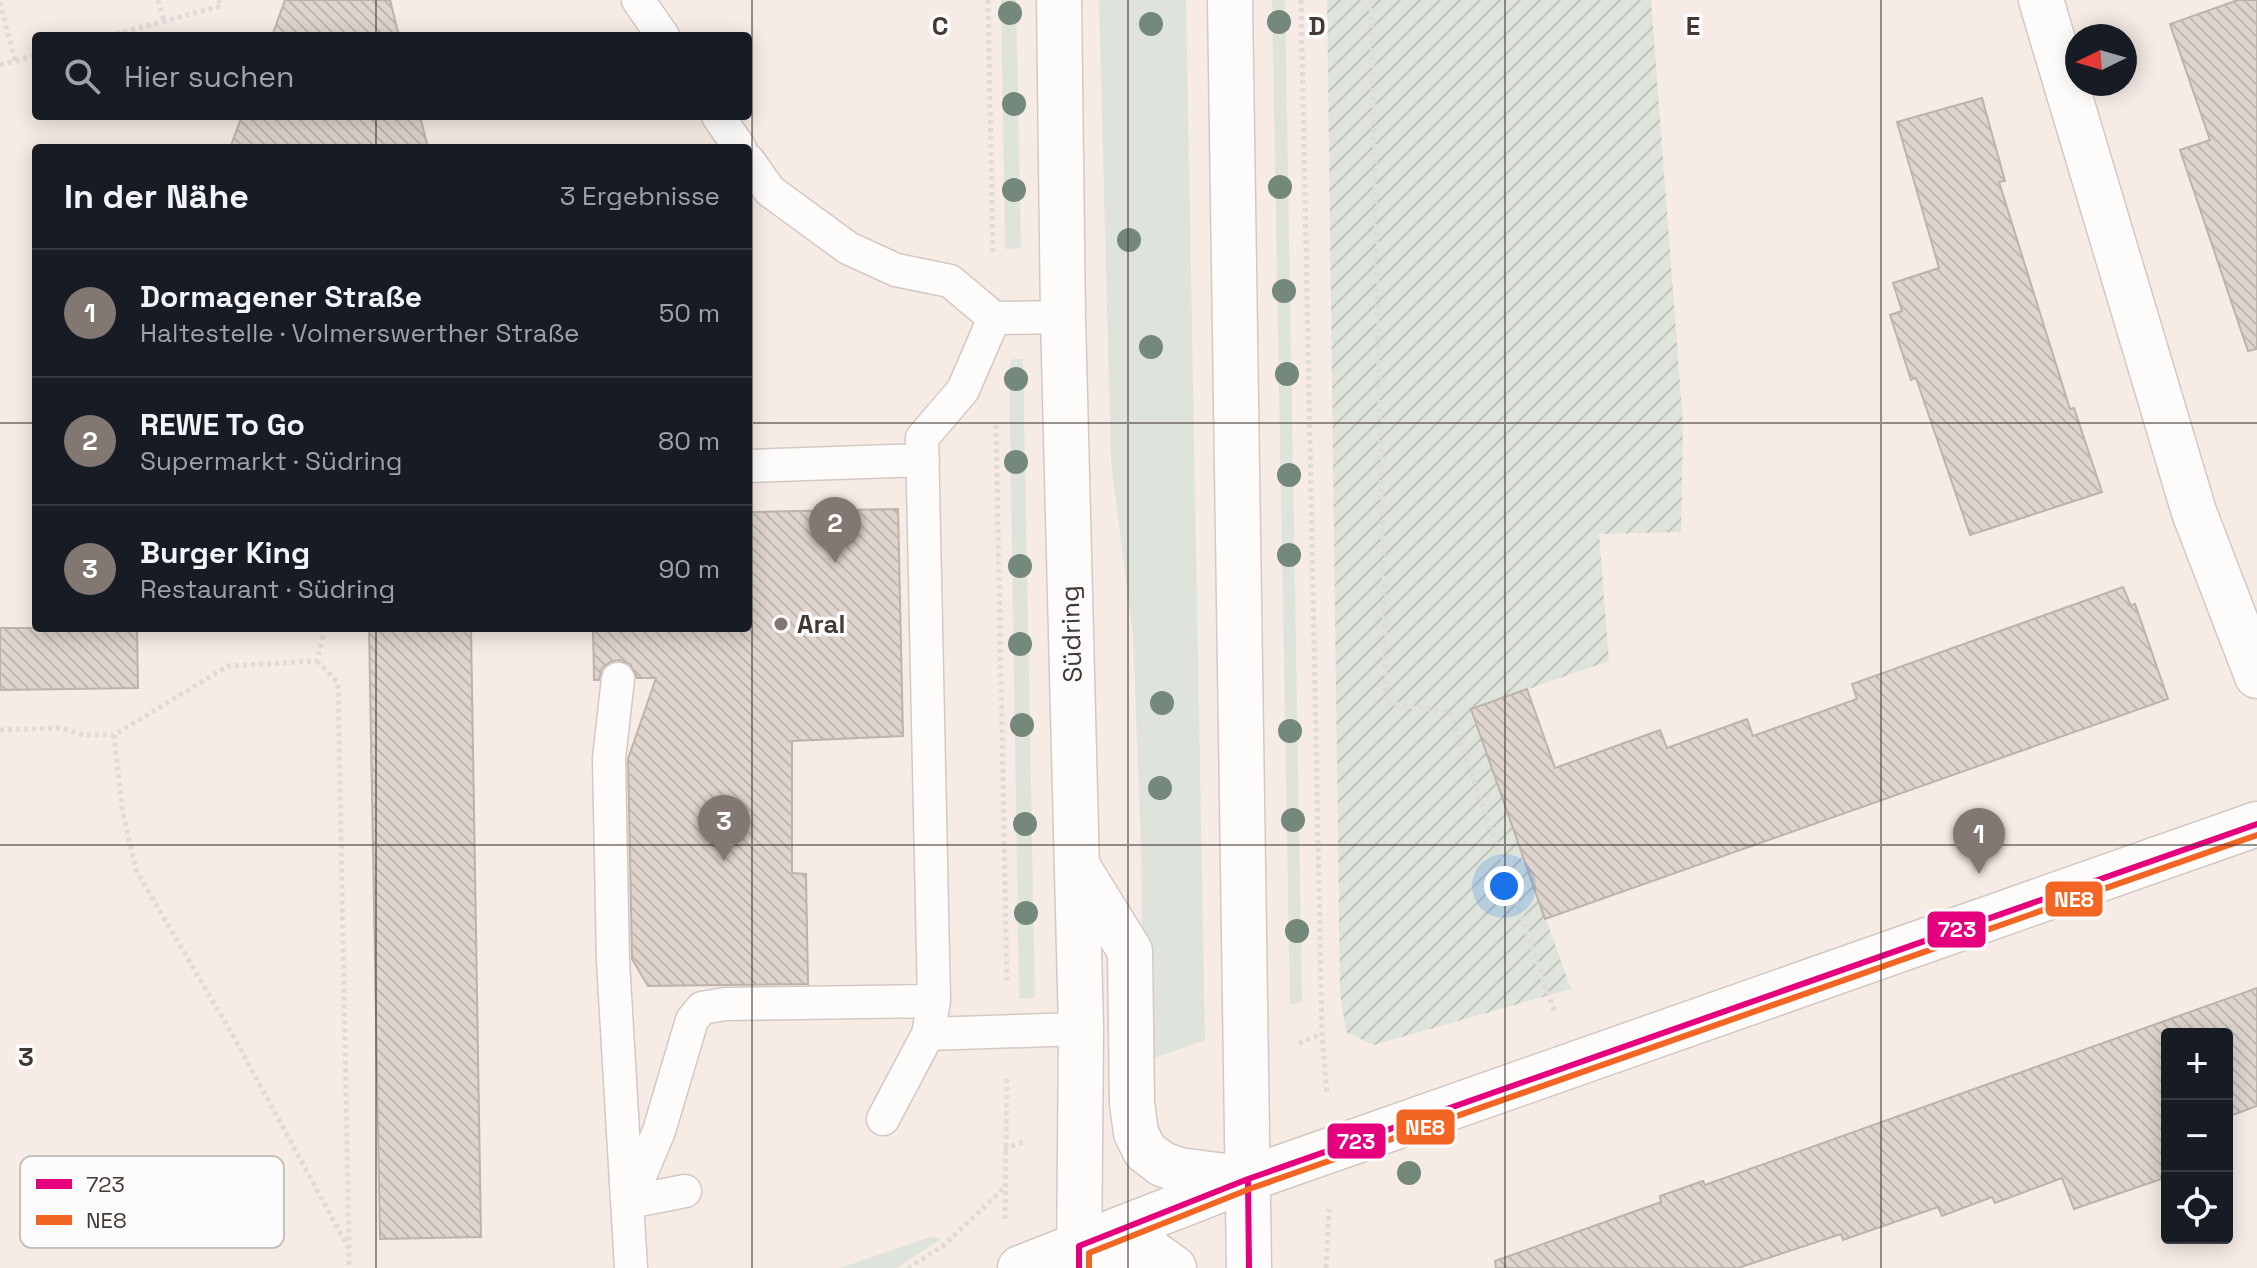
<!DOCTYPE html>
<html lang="de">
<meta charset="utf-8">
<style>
:root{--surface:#171b24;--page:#20242c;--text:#f1f3f6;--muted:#9ea1a6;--line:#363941;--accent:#827771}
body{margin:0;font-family:"Space Grotesk",sans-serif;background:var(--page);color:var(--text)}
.controls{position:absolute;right:24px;bottom:24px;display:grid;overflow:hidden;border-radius:8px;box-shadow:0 4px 20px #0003}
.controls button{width:72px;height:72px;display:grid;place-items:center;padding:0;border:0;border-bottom:2px solid var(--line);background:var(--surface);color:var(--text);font:40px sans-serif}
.compass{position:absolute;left:2065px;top:24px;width:72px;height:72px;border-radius:50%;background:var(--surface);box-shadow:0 4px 20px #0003;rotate:265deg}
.you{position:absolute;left:1504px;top:886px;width:28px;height:28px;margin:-20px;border:6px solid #fff;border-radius:50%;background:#1a73e8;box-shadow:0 0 0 12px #1a73e833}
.badge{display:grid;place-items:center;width:52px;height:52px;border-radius:50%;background:var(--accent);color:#fff;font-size:26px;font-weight:700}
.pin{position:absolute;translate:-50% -66px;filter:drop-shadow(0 2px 4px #0008)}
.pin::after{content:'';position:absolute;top:42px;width:28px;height:24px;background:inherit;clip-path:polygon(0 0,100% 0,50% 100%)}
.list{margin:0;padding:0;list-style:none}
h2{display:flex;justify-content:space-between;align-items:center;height:104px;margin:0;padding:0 32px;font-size:34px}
h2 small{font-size:26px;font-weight:400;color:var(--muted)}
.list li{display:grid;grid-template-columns:52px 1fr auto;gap:24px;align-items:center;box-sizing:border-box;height:128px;padding:0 32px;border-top:2px solid var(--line)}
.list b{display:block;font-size:30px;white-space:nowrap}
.list p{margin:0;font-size:26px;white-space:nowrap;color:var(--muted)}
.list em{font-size:26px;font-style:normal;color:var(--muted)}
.icon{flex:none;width:44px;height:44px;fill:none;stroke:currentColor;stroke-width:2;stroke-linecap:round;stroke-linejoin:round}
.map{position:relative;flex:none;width:2257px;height:1268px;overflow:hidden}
.search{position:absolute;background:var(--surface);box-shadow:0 4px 20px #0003;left:32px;top:32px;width:720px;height:88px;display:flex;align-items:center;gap:20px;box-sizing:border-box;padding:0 28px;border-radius:8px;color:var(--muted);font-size:30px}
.panel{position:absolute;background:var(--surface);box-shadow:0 4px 20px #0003;left:32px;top:144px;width:720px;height:488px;border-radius:8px}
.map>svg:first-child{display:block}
.grass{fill:#dee4dc}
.garden{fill:url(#garden-furrows)}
.building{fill:url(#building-back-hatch);stroke:#bdb3ad;stroke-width:2}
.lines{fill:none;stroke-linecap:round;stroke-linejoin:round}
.service-casing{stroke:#d3c9c4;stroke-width:35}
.minor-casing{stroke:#d3c9c4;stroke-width:47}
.primary-casing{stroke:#d3c9c4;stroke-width:47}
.path{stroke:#dedbd8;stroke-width:5;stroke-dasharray:4 4;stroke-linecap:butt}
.service{stroke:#fefcfb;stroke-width:32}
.minor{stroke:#fefcfb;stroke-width:44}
.primary{stroke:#fefcfb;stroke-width:44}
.bus-1-casing{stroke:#fbfbfb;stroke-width:12}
.bus-2-casing{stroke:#fbfbfb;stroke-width:12}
.bus-1{stroke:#e5007d;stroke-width:6}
.bus-2{stroke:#f26522;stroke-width:6}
.tree{fill:#74887c}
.grid{fill:none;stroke:#433933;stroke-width:2;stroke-opacity:0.55}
.poi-dot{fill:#827771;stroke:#fbfbfb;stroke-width:3}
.labels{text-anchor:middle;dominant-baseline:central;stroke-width:7;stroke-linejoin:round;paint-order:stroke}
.poi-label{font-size:26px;font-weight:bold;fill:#433933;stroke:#fbfbfb;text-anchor:start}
.street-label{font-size:26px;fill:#433933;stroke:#fbfbfb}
.key{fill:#fbfbfb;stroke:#c4c1bf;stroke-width:2}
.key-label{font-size:22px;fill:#433933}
.grid-label{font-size:26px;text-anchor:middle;font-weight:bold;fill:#433933;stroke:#fbfbfb;stroke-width:7;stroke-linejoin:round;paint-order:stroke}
.line-badge{stroke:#fbfbfb;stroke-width:3}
.badge-label{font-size:22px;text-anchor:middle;font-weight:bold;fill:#fff}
</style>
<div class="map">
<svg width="2257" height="1268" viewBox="0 0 2257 1268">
<defs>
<pattern id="garden-furrows" width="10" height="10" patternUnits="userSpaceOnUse" patternTransform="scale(2)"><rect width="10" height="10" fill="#dee4dc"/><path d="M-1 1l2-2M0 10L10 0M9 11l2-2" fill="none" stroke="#c0c4bd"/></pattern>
<pattern id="building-back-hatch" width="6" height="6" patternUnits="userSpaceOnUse" patternTransform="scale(2)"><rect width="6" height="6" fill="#dfd4ce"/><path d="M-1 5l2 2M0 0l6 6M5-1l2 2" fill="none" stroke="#c1b7b1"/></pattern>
</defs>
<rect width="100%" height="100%" fill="#f7ebe5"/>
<path class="grass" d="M 1001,0 L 1016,0 L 1021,248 L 1005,249 Z
M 1099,0 L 1186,0 L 1205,1040 L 1143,1062 L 1141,846 L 1133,636 L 1111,462 Z
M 1272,0 L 1285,0 L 1302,1001 L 1290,1005 Z
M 1013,359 L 1023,359 L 1035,997 L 1019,999 L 1009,366 Z
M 934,1236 L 941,1239 L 897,1268 L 840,1268 Z"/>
<path class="garden" d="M 1327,0 L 1651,0 L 1683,424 L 1681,532 L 1599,534 L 1609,661 L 1471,709 L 1571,989 L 1374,1045 L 1346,1032 L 1340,993 Z"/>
<path class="building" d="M 285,0 L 390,0 L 399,36 L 272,36 Z
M 2238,0 L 2257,0 L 2257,349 L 2248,351 L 2180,150 L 2210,140 L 2170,24 Z
M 1982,98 L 2005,181 L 1999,182 L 2070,409 L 2074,408 L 2102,492 L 1970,535 L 1916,378 L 1911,380 L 1890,315 L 1902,311 L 1893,283 L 1939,268 L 1897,122 Z
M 242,116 L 420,116 L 428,148 L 230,148 Z
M 898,509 L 903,736 L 792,741 L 792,873 L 806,874 L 808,984 L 648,986 L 632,959 L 628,759 L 656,678 L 637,678 L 630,664 L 619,660 L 610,662 L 602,668 L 599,680 L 594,680 L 593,628 L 748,628 L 748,512 Z
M 2123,587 L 2131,606 L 2135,604 L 2168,699 L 1545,919 L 1471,709 L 1527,689 L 1555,768 L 1660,730 L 1667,748 L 1747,719 L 1753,736 L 1857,699 L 1852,684 Z
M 0,628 L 137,628 L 138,688 L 0,690 Z
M 369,628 L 471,628 L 481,1237 L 380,1239 Z
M 2257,988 L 2257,1106 L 2227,1117 L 2227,1034 L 2167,1034 L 2167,1177 L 2074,1209 L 2062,1178 L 1995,1203 L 1992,1197 L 1942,1216 L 1938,1207 L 1843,1240 L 1841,1234 L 1738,1268 L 1496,1268 L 1495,1261 L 1661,1202 L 1660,1196 L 1703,1181 L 1705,1185 Z"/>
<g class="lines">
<defs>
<path id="service" d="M 638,0 L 663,36
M 718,116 L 740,148
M 748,160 L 770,191 L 848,248 L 896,270 L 950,281 L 994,318 L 1063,317
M 748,466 L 923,460
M 618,679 L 609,758 L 613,961 L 631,1268
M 928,1034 L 1081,1029
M 883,1119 L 928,1034 L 934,1001 L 922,438 L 963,390 L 994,318
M 632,1195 L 659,1131 L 692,1020 L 702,1008 L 725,1004 L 934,1001
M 629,1202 L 685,1191"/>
<path id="minor" d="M 2041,0 L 2194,512 L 2257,676
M 1020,1268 L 1248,1179 L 2257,824"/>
<path id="primary" d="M 1059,0 L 1063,317 L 1081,1029 L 1079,1268
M 1230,0 L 1249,1268
M 1078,867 L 1130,951 L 1132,1103 L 1136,1133 L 1145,1151 L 1162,1164 L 1179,1170 L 1248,1179
M 1079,1246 L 1150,1251 L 1174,1268"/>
</defs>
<use href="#service" class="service-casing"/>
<use href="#minor" class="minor-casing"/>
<use href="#primary" class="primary-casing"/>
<path class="path" d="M 158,0 L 164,21
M 988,0 L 993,255
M 1301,0 L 1322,1034 L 1327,1095
M 1371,0 L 1386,703 L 1450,712 L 1555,1013
M 0,2 L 15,61
M 108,36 L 221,6 L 219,0
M 0,65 L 36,55
M 996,425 L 1007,983
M 325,628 L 317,661 L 228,666 L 114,735 L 122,808 L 136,870 L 236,1041 L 349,1249 L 349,1268
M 317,661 L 338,683 L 349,1248
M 0,730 L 62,728 L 83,735 L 114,735
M 1299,1043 L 1322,1034
M 1004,1149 L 1026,1141
M 1005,1219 L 1007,1077
M 908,1268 L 943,1246 L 1004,1188
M 1326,1268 L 1329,1209"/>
<use href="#service" class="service"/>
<use href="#minor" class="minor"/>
<use href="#primary" class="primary"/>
<defs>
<path id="bus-1" d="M 1248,1179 L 1249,1268
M 1079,1268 L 1079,1246 L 1248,1179 L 2257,824"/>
<path id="bus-2" d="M 1089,1268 L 1089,1253 L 1252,1188 L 2257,835"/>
</defs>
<use href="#bus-1" class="bus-1-casing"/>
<use href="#bus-2" class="bus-2-casing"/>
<use href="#bus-1" class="bus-1"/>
<use href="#bus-2" class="bus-2"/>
</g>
<g class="tree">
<circle cx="1010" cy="13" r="12"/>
<circle cx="1279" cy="22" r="12"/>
<circle cx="1151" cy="24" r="12"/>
<circle cx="1014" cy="104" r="12"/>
<circle cx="1280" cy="187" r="12"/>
<circle cx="1014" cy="190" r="12"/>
<circle cx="1129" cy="240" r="12"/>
<circle cx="1284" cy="291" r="12"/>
<circle cx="1151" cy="347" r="12"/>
<circle cx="1287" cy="374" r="12"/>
<circle cx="1016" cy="379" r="12"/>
<circle cx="1016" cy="462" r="12"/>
<circle cx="1289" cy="475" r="12"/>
<circle cx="1289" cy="555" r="12"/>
<circle cx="1020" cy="566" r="12"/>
<circle cx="1020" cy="644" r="12"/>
<circle cx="1162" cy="703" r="12"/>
<circle cx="1022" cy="725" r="12"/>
<circle cx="1290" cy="731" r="12"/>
<circle cx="1160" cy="788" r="12"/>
<circle cx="1293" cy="820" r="12"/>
<circle cx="1025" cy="824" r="12"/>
<circle cx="1026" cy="913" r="12"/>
<circle cx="1297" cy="931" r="12"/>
<circle cx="1409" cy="1173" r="12"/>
</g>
<path class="grid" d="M 376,0 L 376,36M 752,0 L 752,1268M 1128,0 L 1128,1268M 1505,0 L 1505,1268M 1881,0 L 1881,1268M 376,116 L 376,148M 0,423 L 36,423M 748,423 L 2257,423M 376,628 L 376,1268M 0,845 L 2257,845"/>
<circle class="poi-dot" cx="781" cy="624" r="8"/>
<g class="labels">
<g class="poi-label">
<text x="797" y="624">Aral</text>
</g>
<g class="street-label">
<text transform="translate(1071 634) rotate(-92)">Südring</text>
</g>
</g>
<rect x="20" y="1156" width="264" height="92" rx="12" class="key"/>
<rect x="36" y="1179" width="36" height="10" fill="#e5007d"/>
<rect x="36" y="1215" width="36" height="10" fill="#f26522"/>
<g class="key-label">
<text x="86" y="1192">723</text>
<text x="86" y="1228">NE8</text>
</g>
<g class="grid-label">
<text x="940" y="35">C</text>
<text x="1317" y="35">D</text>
<text x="1693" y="35">E</text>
<text x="26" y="1066">3</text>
</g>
<g class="line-badge">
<rect x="2044" y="880" width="60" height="38" rx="8" fill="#f26522"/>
<rect x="1926" y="910" width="61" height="39" rx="8" fill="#e5007d"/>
<rect x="1395" y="1108" width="61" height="38" rx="8" fill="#f26522"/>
<rect x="1326" y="1122" width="61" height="38" rx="8" fill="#e5007d"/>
</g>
<g class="badge-label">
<text x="2074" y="907">NE8</text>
<text x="1957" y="937">723</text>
<text x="1425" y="1135">NE8</text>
<text x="1356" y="1149">723</text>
</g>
</svg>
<div class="controls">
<button>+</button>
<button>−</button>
<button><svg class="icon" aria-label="locate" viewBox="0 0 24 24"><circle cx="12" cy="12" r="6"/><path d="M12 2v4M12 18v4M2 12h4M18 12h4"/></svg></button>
</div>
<svg class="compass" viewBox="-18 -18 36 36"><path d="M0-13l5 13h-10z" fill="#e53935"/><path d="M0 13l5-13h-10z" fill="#9ea1a6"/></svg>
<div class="you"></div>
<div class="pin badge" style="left:1979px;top:874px">1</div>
<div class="pin badge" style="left:835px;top:563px">2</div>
<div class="pin badge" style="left:724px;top:861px">3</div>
<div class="search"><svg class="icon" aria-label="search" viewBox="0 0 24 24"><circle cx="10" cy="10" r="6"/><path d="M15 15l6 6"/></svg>Hier suchen</div>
<section class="panel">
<h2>In der Nähe<small>3 Ergebnisse</small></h2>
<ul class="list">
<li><span class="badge">1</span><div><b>Dormagener Straße</b><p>Haltestelle · Volmerswerther Straße</p></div><em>50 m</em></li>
<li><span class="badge">2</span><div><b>REWE To Go</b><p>Supermarkt · Südring</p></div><em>80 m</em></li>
<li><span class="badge">3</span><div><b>Burger King</b><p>Restaurant · Südring</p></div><em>90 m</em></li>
</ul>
</section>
</div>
